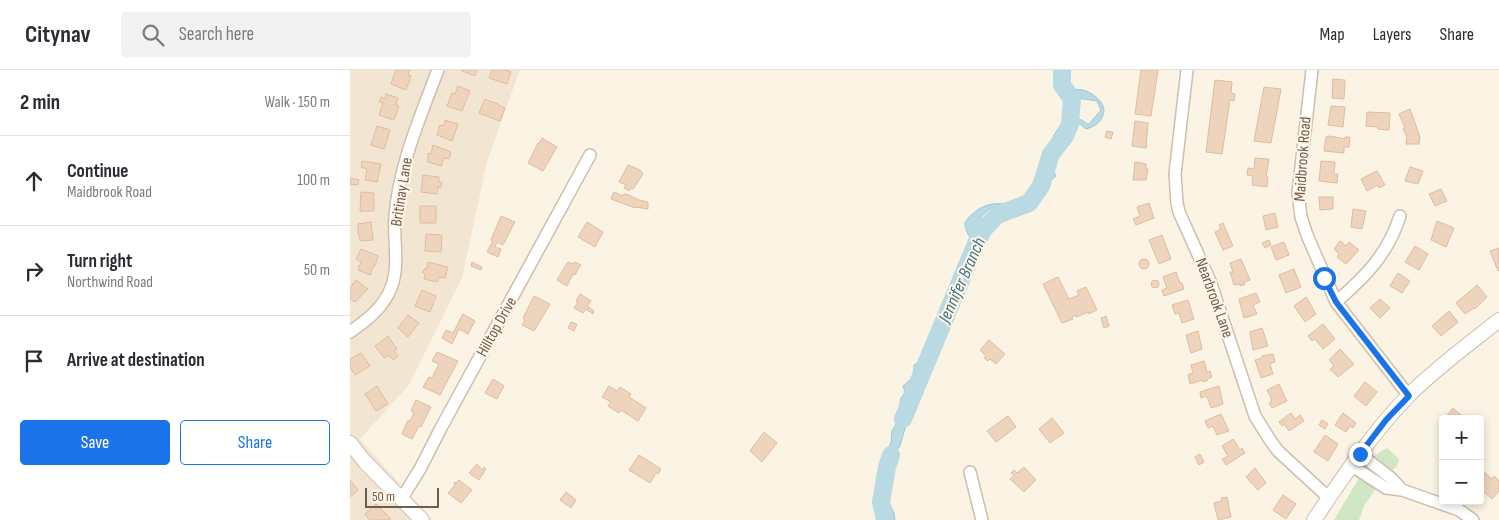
<!DOCTYPE html>
<meta charset="utf-8">
<style>
:root{--surface:#fff;--page:#f2f2f3;--text:#2b2b33;--muted:#7c7c81;--line:#e1e1e2;--accent:#1a73e8}
body{margin:0;font-family:"Sofia Sans Condensed",sans-serif;background:var(--page);color:var(--text)}
.controls{position:absolute;right:15px;bottom:15px;display:grid;overflow:hidden;border-radius:5px;box-shadow:0 2px 8px #0003}
.controls button{width:45px;height:45px;display:grid;place-items:center;padding:0;border:0;border-bottom:1px solid var(--line);background:var(--surface);color:var(--text);font:25px sans-serif}
.scale{position:absolute;left:15px;bottom:12px;width:74px;box-sizing:border-box;padding-left:5px;border:2px solid #715b4b;border-top:0;font-size:14px;line-height:18px;white-space:nowrap;color:#715b4b;-webkit-text-stroke:4px #fef7e9;paint-order:stroke}
.stop{position:absolute;width:15px;height:15px;margin:-11px;border:4px solid #1a73e8;border-radius:50%;background:#fff}
.stop.end{background:#1a73e8;border-color:#fff;box-shadow:0 1px 5px #0008}
.list{margin:0;padding:0;list-style:none}
h2{display:flex;justify-content:space-between;align-items:center;height:65px;margin:0;padding:0 20px;font-size:21px}
h2 small{font-size:16px;font-weight:400;color:var(--muted)}
.list li{display:grid;grid-template-columns:32px 1fr auto;gap:15px;align-items:center;box-sizing:border-box;height:90px;padding:0 20px;border-top:1px solid var(--line)}
.list b{display:block;font-size:19px;white-space:nowrap}
.list p{margin:0;font-size:16px;white-space:nowrap;color:var(--muted)}
.list em{font-size:16px;font-style:normal;color:var(--muted)}
.actions{display:flex;gap:10px;padding:15px 20px}
.actions a{flex:1;padding:11px 0;border:1px solid var(--accent);border-radius:5px;text-align:center;font-size:18px;color:var(--accent)}
.actions .main{background:var(--accent);color:#fff}
.icon{flex:none;width:28px;height:28px;fill:none;stroke:currentColor;stroke-width:2;stroke-linecap:round;stroke-linejoin:round}
.map{position:relative;flex:none;width:1149px;height:450px;overflow:hidden}
header{display:flex;align-items:center;gap:30px;box-sizing:border-box;height:70px;padding:0 25px;background:var(--surface);border-bottom:1px solid var(--line)}
header strong{font-size:24px}
nav{display:flex;gap:28px;margin-inline-start:auto;font-size:18px}
.search{width:350px;height:45px;background:var(--page);display:flex;align-items:center;gap:12px;box-sizing:border-box;padding:0 18px;border-radius:5px;color:var(--muted);font-size:19px}
main{display:flex}
aside{flex:1;background:var(--surface)}
.map>svg:first-child{display:block}
.residential{fill:#f2e6d2}
.green{fill:#cfe7c3}
.water{fill:#b9dae3;stroke:#a0c8d4}
.lines{fill:none;stroke-linecap:round;stroke-linejoin:round}
.river{stroke:#b9dae3;stroke-width:18}
.building{fill:#eed4bd;stroke:#e0bc9e}
.minor-casing{stroke:#cdbeae;stroke-width:14}
.tertiary-casing{stroke:#cdbeae;stroke-width:16}
.minor{stroke:#fff;stroke-width:11}
.tertiary{stroke:#fff;stroke-width:14}
.route{stroke:#1a73e8;stroke-width:6}
.labels{text-anchor:middle;dominant-baseline:central;stroke-width:4;stroke-linejoin:round;paint-order:stroke}
.street-label{font-size:16px;fill:#715b4b;stroke:#fef7e9}
.water-label{font-size:18px;font-style:italic;fill:#467484;stroke:#fef7e9}
</style>
<header>
<strong>Citynav</strong>
<div class="search"><svg class="icon" aria-label="search" viewBox="0 0 24 24"><circle cx="10" cy="10" r="6"/><path d="M15 15l6 6"/></svg>Search here</div>
<nav><a>Map</a><a>Layers</a><a>Share</a></nav>
</header>
<main>
<aside>
<h2>2 min<small>Walk · 150 m</small></h2>
<ul class="list">
<li><svg class="icon" aria-label="ahead" viewBox="0 0 24 24"><path d="M12 20V5M6 11l6-6 6 6"/></svg><div><b>Continue</b><p>Maidbrook Road</p></div><em>100 m</em></li>
<li><svg class="icon" aria-label="right" viewBox="0 0 24 24"><path d="M7 20v-9h11M14 6l5 5-5 5"/></svg><div><b>Turn right</b><p>Northwind Road</p></div><em>50 m</em></li>
<li><svg class="icon" aria-label="arrive" viewBox="0 0 24 24"><path d="M6 21V4h12l-3 4 3 4H6"/></svg><div><b>Arrive at destination</b></div></li>
</ul>
<div class="actions"><a class="main">Save</a><a>Share</a></div>
</aside>
<div class="map">
<svg width="1149" height="450" viewBox="0 0 1149 450">
<rect width="100%" height="100%" fill="#fbf3e3"/>
<path class="residential" d="M 0,0 L 169,0 L 169,2 L 137,92 L 112,208 L 59,315 L 10,369 L 82,450 L 0,450 Z"/>
<path class="green" d="M 1037,378 L 1049,389 L 1047,396 L 1031,411 L 1014,436 L 1009,450 L 984,450 L 1021,388 Z"/>
<path class="water" d="M 703,0 L 714,0 L 712,11 C 715,14 717,17 721,19 C 725,20 729,19 733,20 C 742,22 758,34 753,45 C 750,54 745,56 736,59 L 730,54 L 725,53 L 715,54 L 711,59 L 698,87 L 699,92 L 706,106 L 699,112 L 690,130 L 686,133 L 671,138 L 640,138 L 631,147 L 632,153 L 627,170 L 629,184 L 627,193 L 618,212 L 593,253 L 589,268 L 580,282 L 578,291 L 566,314 L 560,331 L 556,355 L 550,376 L 544,384 L 541,397 L 534,411 L 535,424 L 544,443 L 545,450 L 541,450 L 532,438 L 527,405 L 533,393 L 536,383 L 541,372 L 542,361 L 546,354 L 551,328 L 555,322 L 553,316 C 562,309 564,306 564,295 L 573,289 C 574,285 574,280 576,276 C 580,267 589,257 588,246 L 601,227 L 610,207 L 619,199 L 624,186 L 625,171 C 618,167 615,160 615,152 C 641,119 660,144 688,128 C 692,119 691,110 692,101 C 694,87 706,47 725,48 C 731,48 734,53 739,54 L 751,40 L 747,31 L 727,28 L 719,24 Z"/>
<g class="lines">
<path class="river" d="M 553,349 L 628,169 L 634,159 L 647,145 L 679,133 L 691,116 L 701,84 L 715,66 L 720,54 L 722,29 L 712,15 L 712,0
M 535,450 L 531,432 L 537,397 L 541,385"/>
</g>
<path class="building" d="M 46,0 L 60,0 L 58,5 L 61,6 L 56,20 L 41,14 Z
M 110,0 L 127,0 L 125,6 Z
M 142,0 L 155,0 L 161,2 L 157,14 L 139,8 Z
M 791,0 L 808,0 L 801,46 L 785,44 Z
M 983,9 L 995,10 L 994,29 L 982,28 Z
M 865,10 L 882,12 L 881,23 L 885,24 L 884,31 L 880,30 L 872,84 L 856,82 Z
M 108,16 L 120,21 L 112,41 L 97,36 L 102,23 L 105,24 Z
M 914,17 L 931,19 L 921,73 L 904,71 Z
M 36,24 L 48,28 L 46,35 L 49,36 L 44,50 L 29,45 L 33,33 L 29,32 L 31,27 L 35,29 Z
M 135,29 L 148,34 L 148,35 L 155,38 L 150,51 L 129,43 Z
M 981,36 L 995,37 L 993,57 L 978,55 Z
M 1060,39 L 1070,67 L 1069,74 L 1056,74 L 1057,67 L 1053,59 L 1055,58 L 1049,44 Z
M 1017,42 L 1040,43 L 1039,60 L 1028,59 L 1028,57 L 1016,56 Z
M 95,50 L 108,54 L 102,71 L 87,65 L 90,55 L 94,56 Z
M 785,51 L 798,53 L 796,78 L 782,76 Z
M 27,56 L 40,60 L 34,79 L 21,75 Z
M 757,61 L 763,62 L 761,69 L 755,67 Z
M 980,66 L 995,69 L 995,67 L 1000,67 L 999,77 L 994,77 L 994,83 L 974,81 L 976,67 Z
M 192,68 L 207,77 L 193,101 L 178,93 L 188,73 L 189,74 Z
M 83,75 L 101,82 L 99,89 L 94,88 L 91,96 L 78,92 L 78,83 L 81,84 Z
M 905,88 L 919,89 L 916,107 L 918,107 L 917,117 L 902,115 L 903,106 L 897,105 L 898,98 L 904,99 Z
M 12,91 L 31,94 L 27,112 L 15,110 L 17,99 L 11,97 Z
M 971,91 L 985,92 L 984,104 L 988,104 L 987,113 L 969,111 Z
M 785,92 L 796,94 L 796,99 L 798,99 L 796,110 L 783,110 Z
M 278,95 L 290,100 L 293,104 L 283,119 L 281,118 L 279,121 L 274,118 L 276,115 L 269,112 Z
M 1060,97 L 1073,101 L 1068,114 L 1055,111 Z
M 1027,101 L 1035,115 L 1029,118 L 1028,115 L 1017,121 L 1011,109 Z
M 73,105 L 89,107 L 89,112 L 92,113 L 91,117 L 88,117 L 87,124 L 71,122 Z
M 0,108 L 9,110 L 8,115 L 0,114 Z
M 1091,119 L 1097,131 L 1085,136 L 1079,124 Z
M 11,122 L 24,123 L 24,141 L 10,141 Z
M 264,122 L 273,126 L 274,124 L 279,125 L 289,130 L 298,132 L 298,139 L 286,137 L 285,138 L 261,129 Z
M 969,127 L 983,127 L 983,139 L 970,140 Z
M 799,133 L 804,148 L 786,155 L 783,149 L 790,146 L 787,137 Z
M 70,136 L 86,136 L 86,153 L 70,153 Z
M 1003,139 L 1016,141 L 1012,159 L 1001,157 Z
M 925,143 L 928,157 L 916,160 L 913,146 Z
M 151,146 L 165,152 L 153,175 L 147,172 L 145,177 L 151,179 L 148,187 L 137,182 L 143,171 L 141,170 Z
M 1087,151 L 1104,158 L 1096,177 L 1081,170 Z
M 21,152 L 23,170 L 10,171 L 9,164 L 8,164 L 8,154 Z
M 237,152 L 253,162 L 245,177 L 228,167 Z
M 873,153 L 883,176 L 873,180 L 865,162 L 871,159 L 869,155 Z
M 76,164 L 92,165 L 91,182 L 75,181 Z
M 812,165 L 821,189 L 809,194 L 799,170 Z
M 919,170 L 921,175 L 915,178 L 912,173 Z
M 990,171 L 996,176 L 999,172 L 1009,180 L 996,194 L 987,187 L 989,184 L 984,179 Z
M 934,172 L 939,185 L 926,190 L 921,177 Z
M 1065,176 L 1078,184 L 1069,200 L 1055,192 Z
M 1149,178 L 1149,200 L 1148,201 L 1140,181 Z
M 11,179 L 28,186 L 25,196 L 24,195 L 20,205 L 8,200 L 11,192 L 6,189 Z
M 891,189 L 900,210 L 894,212 L 895,214 L 890,216 L 890,214 L 884,215 L 880,202 L 883,202 L 880,193 Z
M789 194a5 5 0 1 1 10 0a5 5 0 1 1-10 0Z
M 78,192 L 98,197 L 95,208 L 89,207 L 87,212 L 74,209 L 75,204 L 73,203 L 74,199 L 77,198 Z
M 122,192 L 132,197 L 131,200 L 121,196 Z
M 218,192 L 224,194 L 225,192 L 231,195 L 230,197 L 229,197 L 225,205 L 223,204 L 217,216 L 207,210 Z
M 944,199 L 951,217 L 936,223 L 929,205 Z
M 826,202 L 830,213 L 832,213 L 834,219 L 814,226 L 812,220 L 817,218 L 813,207 Z
M 1048,203 L 1060,211 L 1052,223 L 1040,216 Z
M 708,207 L 719,229 L 729,225 L 727,221 L 736,217 L 747,240 L 738,244 L 738,242 L 729,246 L 726,247 L 726,245 L 722,247 L 723,249 L 712,253 L 693,214 Z
M 6,210 L 18,219 L 5,232 L 0,229 L 0,218 Z
M801 214a4 4 0 1 1 8 0a4 4 0 1 1-8 0Z
M 1127,215 L 1137,227 L 1125,239 L 1124,238 L 1115,244 L 1106,233 Z
M 72,220 L 86,226 L 80,242 L 65,236 Z
M 906,223 L 910,232 L 903,235 L 907,244 L 894,248 L 889,229 Z
M 230,224 L 241,231 L 237,236 L 244,241 L 243,244 L 236,239 L 233,243 L 224,238 L 228,232 L 226,231 Z
M 184,226 L 200,234 L 184,261 L 172,255 L 175,250 L 173,248 Z
M 956,227 L 966,244 L 955,252 L 944,236 Z
M 1030,229 L 1040,238 L 1030,248 L 1020,238 Z
M 838,230 L 844,249 L 832,253 L 829,243 L 825,244 L 822,235 Z
M 1099,241 L 1108,252 L 1091,266 L 1082,256 Z
M 113,244 L 125,251 L 118,264 L 109,259 L 102,274 L 92,268 L 96,260 L 103,263 Z
M 58,245 L 69,253 L 58,267 L 48,258 Z
M 756,246 L 759,256 L 754,258 L 751,248 Z
M 221,252 L 227,254 L 224,261 L 218,258 Z
M 973,254 L 985,269 L 973,279 L 965,269 L 962,271 L 958,266 Z
M 912,258 L 918,276 L 903,280 L 900,262 Z
M 848,261 L 852,279 L 841,283 L 836,265 Z
M 38,266 L 47,279 L 44,281 L 48,286 L 43,290 L 39,285 L 34,288 L 25,276 Z
M 639,270 L 655,284 L 646,294 L 640,289 L 638,291 L 634,288 L 636,286 L 630,280 Z
M 990,279 L 1004,294 L 988,307 L 980,299 L 984,296 L 979,290 Z
M 87,282 L 108,291 L 90,325 L 73,317 L 79,307 L 82,308 L 89,294 L 82,291 Z
M 11,283 L 20,296 L 5,305 L 0,297 L 0,289 Z
M 923,284 L 925,292 L 920,294 L 923,304 L 911,308 L 905,290 L 912,288 L 912,286 Z
M 854,291 L 857,302 L 860,301 L 862,307 L 857,309 L 857,311 L 853,312 L 853,310 L 840,314 L 838,305 L 843,303 L 841,295 Z
M 143,309 L 154,316 L 147,329 L 135,323 Z
M 1015,312 L 1027,322 L 1016,336 L 1004,326 Z
M 929,314 L 937,331 L 922,338 L 919,333 L 921,332 L 921,328 L 917,320 Z
M 27,316 L 38,334 L 26,341 L 15,324 Z
M 259,316 L 267,321 L 270,317 L 281,324 L 279,327 L 296,338 L 288,351 L 271,340 L 269,343 L 258,336 L 261,332 L 252,327 Z
M 869,316 L 873,334 L 861,338 L 858,329 L 856,326 L 851,328 L 850,322 Z
M 66,330 L 81,337 L 71,357 L 69,356 L 62,369 L 52,364 L 58,350 L 60,351 L 64,343 L 61,341 Z
M 1103,338 L 1113,347 L 1111,349 L 1094,349 Z
M 941,343 L 945,349 L 950,345 L 954,351 L 939,361 L 934,354 L 932,356 L 929,352 Z
M 993,343 L 1006,353 L 1003,358 L 1000,356 L 996,362 L 985,355 Z
M 871,344 L 879,361 L 867,365 L 863,356 L 858,358 L 855,351 Z
M 658,346 L 666,357 L 646,372 L 637,361 Z
M 702,348 L 714,363 L 700,373 L 689,359 Z
M 972,350 L 978,354 L 975,359 L 969,355 Z
M 414,362 L 427,373 L 412,392 L 400,381 Z
M 975,365 L 988,374 L 978,391 L 964,382 Z
M 883,369 L 890,380 L 892,378 L 895,383 L 876,395 L 872,389 L 878,386 L 872,376 Z
M 850,384 L 854,392 L 849,395 L 845,387 Z
M 289,385 L 311,399 L 308,404 L 306,403 L 300,413 L 279,400 Z
M 127,394 L 132,400 L 134,397 L 136,399 L 129,410 L 119,403 Z
M 674,397 L 686,410 L 674,422 L 660,409 L 664,405 L 661,403 L 664,400 L 667,403 Z
M 905,398 L 916,413 L 908,420 L 896,407 Z
M 1134,402 L 1142,409 L 1144,406 L 1149,411 L 1149,421 L 1142,429 L 1133,421 L 1130,424 L 1130,407 Z
M 0,410 L 8,420 L 0,427 Z
M 109,410 L 122,420 L 111,433 L 98,423 L 105,415 L 104,413 L 105,412 L 106,413 Z
M 216,422 L 226,430 L 221,438 L 210,430 Z
M 933,425 L 946,434 L 936,449 L 923,440 Z
M 877,427 L 881,447 L 868,450 L 864,433 L 872,431 L 871,428 Z
M 26,434 L 41,449 L 39,450 L 20,450 L 15,444 Z"/>
<g class="lines">
<defs>
<path id="minor" d="M 837,0 L 825,104 L 827,133 L 829,142 L 860,211 L 905,346 L 920,370 L 928,381 L 979,428
M 962,0 L 948,123 L 951,147 L 957,165 L 986,232 L 1059,326
M 986,232 C 1015,207 1038,184 1050,146
M 0,262 C 17,250 33,238 41,218 C 50,195 43,170 45,146 C 49,96 70,47 88,0
M 1010,384 L 1041,408 L 1052,420
M 1002,396 L 1036,418 L 1052,420 L 1109,440 L 1123,450
M 620,402 L 632,450
M 52,428 L 70,399 L 92,356 L 240,85"/>
<path id="tertiary" d="M 0,373 L 15,392 L 72,450
M 964,450 C 993,407 1022,363 1058,326 C 1086,298 1118,275 1149,250"/>
</defs>
<use href="#minor" class="minor-casing"/>
<use href="#tertiary" class="tertiary-casing"/>
<use href="#minor" class="minor"/>
<use href="#tertiary" class="tertiary"/>
</g>
<g class="lines">
<path class="route" d="M 974,208 L 986,232 L 1059,326 L 1036,350 L 1010,384"/>
</g>
<g class="labels">
<g class="street-label">
<text transform="translate(953 89) rotate(-86)">Maidbrook Road</text>
<text transform="translate(52 122) rotate(-81)">Britinay Lane</text>
<text transform="translate(864 228) rotate(70)">Nearbrook Lane</text>
<text transform="translate(147 257) rotate(-61)">Hilltop Drive</text>
</g>
<g class="water-label">
<text transform="translate(612 210) rotate(-66)">Jennifer Branch</text>
</g>
</g>
</svg>
<div class="controls">
<button>+</button>
<button>−</button>
</div>
<div class="scale">50 m</div>
<div class="stop" style="left:974px;top:208px"></div>
<div class="stop end" style="left:1010px;top:384px"></div>
</div>
</main>
